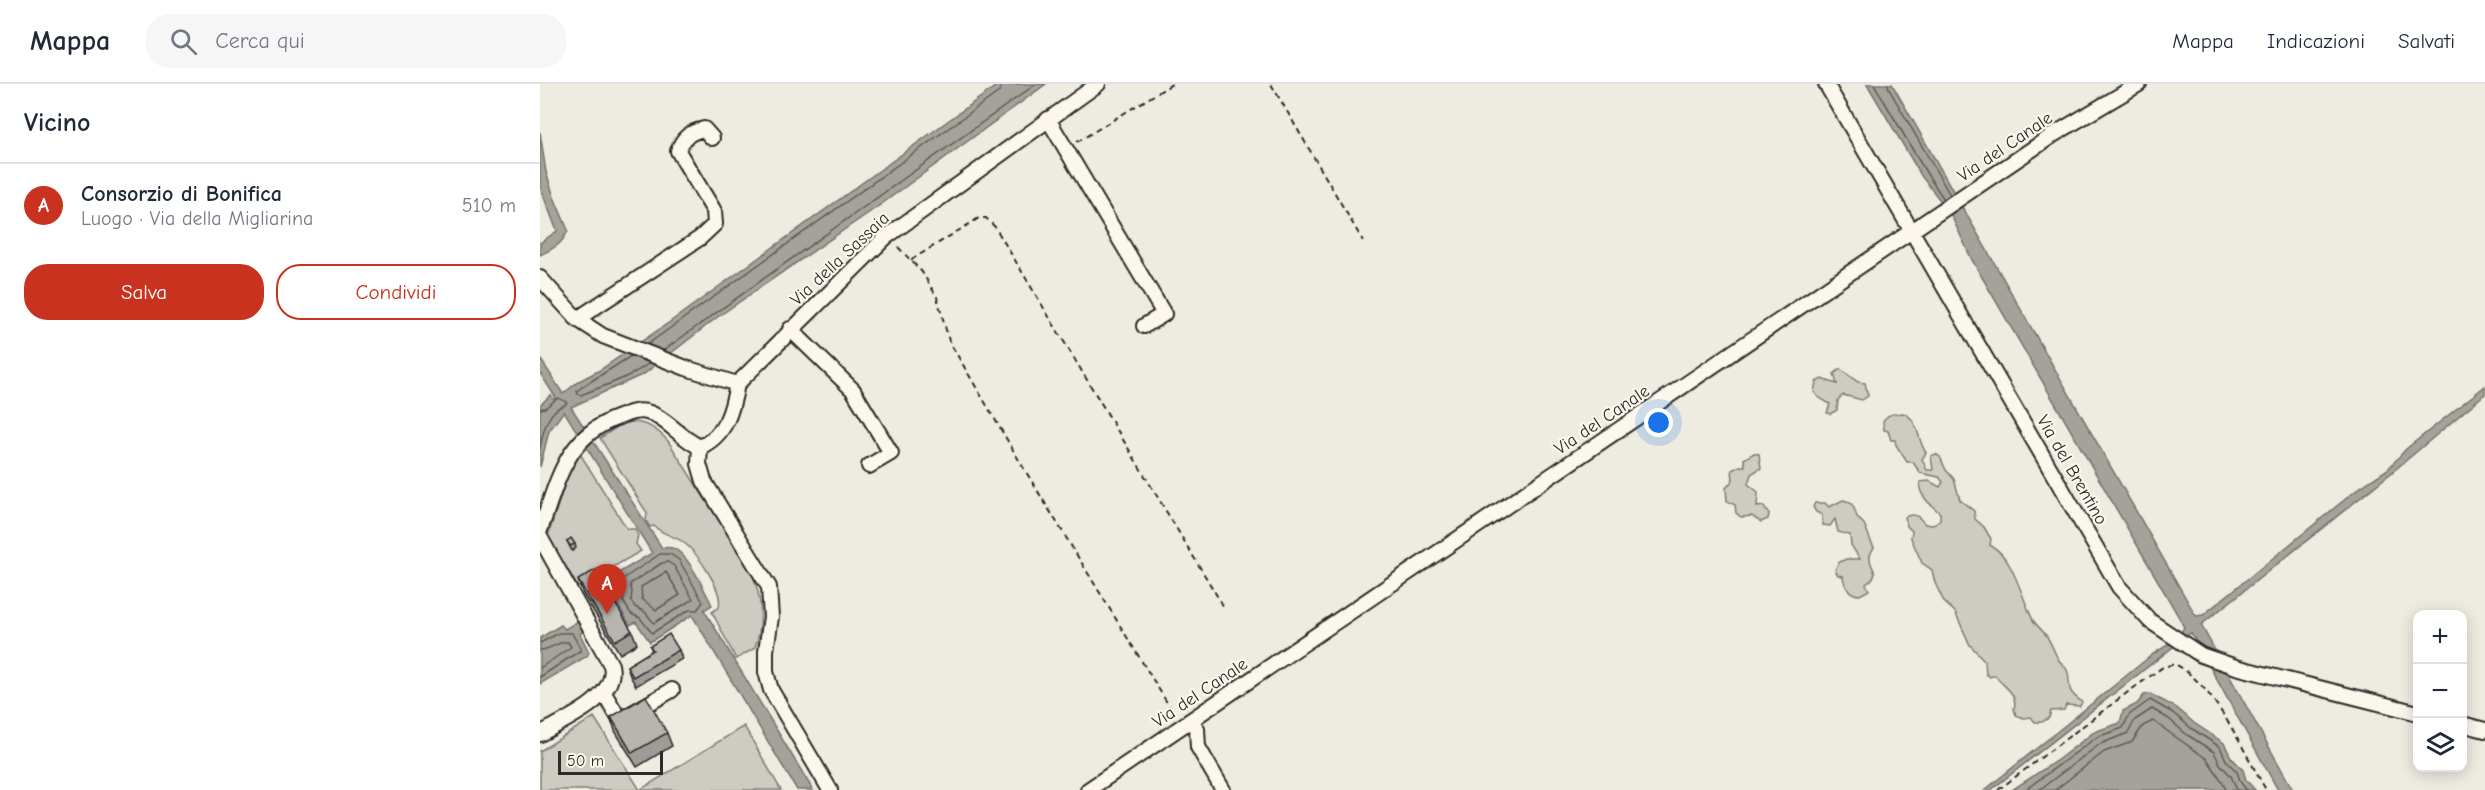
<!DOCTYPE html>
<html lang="it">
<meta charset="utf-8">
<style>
:root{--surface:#fff;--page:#f6f6f7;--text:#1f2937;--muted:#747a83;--line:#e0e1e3;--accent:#c8321e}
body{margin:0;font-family:"Comic Neue",sans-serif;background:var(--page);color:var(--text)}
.controls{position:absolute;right:18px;bottom:18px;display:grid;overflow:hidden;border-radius:12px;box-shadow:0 3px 15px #0003}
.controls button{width:54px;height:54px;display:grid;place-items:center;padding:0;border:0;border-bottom:2px solid var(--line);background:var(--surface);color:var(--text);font:30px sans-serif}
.scale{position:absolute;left:18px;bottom:15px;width:105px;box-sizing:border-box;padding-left:6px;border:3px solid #2b2b2b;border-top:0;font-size:16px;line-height:21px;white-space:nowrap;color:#2b2b2b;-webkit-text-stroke:4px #fbf7ec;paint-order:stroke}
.you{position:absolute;left:1119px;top:339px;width:21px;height:21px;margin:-15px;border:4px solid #fff;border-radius:50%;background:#1a73e8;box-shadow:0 0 0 9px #1a73e833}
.badge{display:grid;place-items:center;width:39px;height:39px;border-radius:50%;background:var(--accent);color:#fff;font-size:20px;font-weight:700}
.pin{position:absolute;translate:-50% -50px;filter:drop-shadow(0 2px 3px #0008)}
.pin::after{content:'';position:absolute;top:32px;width:21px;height:18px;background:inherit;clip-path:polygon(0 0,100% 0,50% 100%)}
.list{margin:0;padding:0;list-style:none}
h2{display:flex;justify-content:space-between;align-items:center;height:78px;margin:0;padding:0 24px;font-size:26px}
h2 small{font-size:20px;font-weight:400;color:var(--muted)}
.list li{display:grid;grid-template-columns:39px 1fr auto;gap:18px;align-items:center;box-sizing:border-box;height:84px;padding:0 24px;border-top:2px solid var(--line)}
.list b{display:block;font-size:22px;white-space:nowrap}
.list p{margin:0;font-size:20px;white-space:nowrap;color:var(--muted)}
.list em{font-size:20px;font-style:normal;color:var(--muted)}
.actions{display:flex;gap:12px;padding:18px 24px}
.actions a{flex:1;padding:14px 0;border:2px solid var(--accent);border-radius:24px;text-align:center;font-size:21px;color:var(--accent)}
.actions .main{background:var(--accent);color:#fff}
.icon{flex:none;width:33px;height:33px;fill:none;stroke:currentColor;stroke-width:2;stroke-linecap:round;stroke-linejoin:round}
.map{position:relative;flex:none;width:1945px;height:706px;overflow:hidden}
header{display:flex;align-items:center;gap:36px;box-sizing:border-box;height:84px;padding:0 30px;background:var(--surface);border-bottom:2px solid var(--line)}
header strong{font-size:28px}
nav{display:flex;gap:33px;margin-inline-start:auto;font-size:21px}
.search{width:420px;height:54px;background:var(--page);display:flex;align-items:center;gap:15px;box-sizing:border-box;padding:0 21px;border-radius:24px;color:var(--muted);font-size:22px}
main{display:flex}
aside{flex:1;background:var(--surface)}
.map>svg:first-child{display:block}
.green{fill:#cecbc2;stroke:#7c7b76;stroke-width:1.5}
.water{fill:#a4a29a;stroke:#74726e;stroke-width:1.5}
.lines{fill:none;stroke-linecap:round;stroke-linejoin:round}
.shore{stroke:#5b5b57;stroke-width:1.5}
.minor-casing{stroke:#2b2b2b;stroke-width:18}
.path{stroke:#2b2b2b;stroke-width:2;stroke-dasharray:6 4.5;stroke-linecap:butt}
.minor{stroke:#fbf7ec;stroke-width:14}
.wall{fill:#9e9c96;stroke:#2b2b2b;stroke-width:1.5}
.building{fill:#b8b5ae;stroke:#2b2b2b;stroke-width:1.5}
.labels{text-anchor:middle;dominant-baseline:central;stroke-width:4.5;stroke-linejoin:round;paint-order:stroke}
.street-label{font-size:18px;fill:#2b2b2b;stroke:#fbf7ec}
</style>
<header>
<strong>Mappa</strong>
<div class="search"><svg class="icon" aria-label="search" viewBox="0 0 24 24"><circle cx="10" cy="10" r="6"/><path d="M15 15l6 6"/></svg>Cerca qui</div>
<nav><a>Mappa</a><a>Indicazioni</a><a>Salvati</a></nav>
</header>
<main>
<aside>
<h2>Vicino<small></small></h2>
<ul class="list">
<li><span class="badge">A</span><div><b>Consorzio di Bonifica</b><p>Luogo · Via della Migliarina</p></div><em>510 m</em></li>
</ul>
<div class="actions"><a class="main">Salva</a><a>Condividi</a></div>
</aside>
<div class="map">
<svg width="1945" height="706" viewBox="0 0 1945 706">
<rect width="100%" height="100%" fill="#eeebe0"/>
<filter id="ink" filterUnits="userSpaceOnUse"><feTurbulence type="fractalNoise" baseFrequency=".0167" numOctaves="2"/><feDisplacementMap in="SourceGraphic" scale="12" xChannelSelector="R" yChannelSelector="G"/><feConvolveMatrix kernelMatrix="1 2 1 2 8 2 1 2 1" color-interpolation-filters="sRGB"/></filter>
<g filter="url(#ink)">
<path class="green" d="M 1300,285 L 1318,298 L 1325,299 L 1328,312 L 1322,316 L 1303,311 L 1298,316 L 1297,326 L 1290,330 L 1287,329 L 1290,320 L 1278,313 L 1274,308 L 1276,298 L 1282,295 L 1297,300 L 1294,290 Z
M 1363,329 C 1379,335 1377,356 1386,369 L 1382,375 L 1387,386 L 1393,386 L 1391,372 L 1396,370 L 1400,373 L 1406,386 L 1414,395 L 1420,416 L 1434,427 L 1435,435 L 1444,443 L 1451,455 L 1450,461 C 1474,473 1481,513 1493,536 C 1496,541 1501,545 1505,550 C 1511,558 1514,567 1518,575 C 1521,579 1525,582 1527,586 C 1533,600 1522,604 1542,618 L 1540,622 L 1526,621 L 1524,626 L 1511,627 L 1509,634 L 1502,638 L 1495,638 L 1491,633 L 1484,634 L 1476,631 L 1474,625 C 1479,608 1461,602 1455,591 L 1450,593 L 1446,590 L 1445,577 L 1430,561 L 1415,528 L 1404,518 L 1395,499 L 1392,486 L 1382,479 L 1371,454 L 1372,447 L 1367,442 L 1365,433 C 1375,428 1379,433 1385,440 L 1392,441 L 1400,436 L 1400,429 C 1391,421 1377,410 1380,398 L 1389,397 L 1400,403 L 1403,398 L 1399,393 L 1380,389 L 1373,378 L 1367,378 L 1356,361 L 1355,356 L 1351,356 L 1348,347 L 1344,346 L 1343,337 C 1348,329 1354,330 1363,329 Z
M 92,338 C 108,339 117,345 128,357 L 211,487 C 222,513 224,536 215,564 L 196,575 L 172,528 L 179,523 C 184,507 157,468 143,458 C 133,451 123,451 114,442 L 110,443 L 106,437 L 107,429 L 60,354 L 80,341 Z
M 39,368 L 87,445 L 95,445 L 98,451 L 96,460 L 101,467 L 38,503 L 8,452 L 31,381 Z
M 1214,369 L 1219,370 L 1221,384 L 1211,390 L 1208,400 L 1218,408 L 1217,423 L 1223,422 L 1229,430 L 1228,435 L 1221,438 L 1212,432 L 1201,433 L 1196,429 L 1195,421 L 1187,417 L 1186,404 L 1193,396 L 1192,386 L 1200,382 L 1205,382 L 1204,375 Z
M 1303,416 C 1314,418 1314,425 1317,433 C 1319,436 1322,438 1324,440 C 1328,448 1329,455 1334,463 C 1333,466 1330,469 1330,472 C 1328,485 1344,488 1326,500 L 1329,506 L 1320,511 C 1309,511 1304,502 1303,492 L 1298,491 L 1295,486 L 1298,479 L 1306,475 L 1320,475 L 1311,461 L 1310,451 L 1298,448 L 1295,435 L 1290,442 L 1283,441 L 1282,431 L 1276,428 L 1273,423 L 1275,419 L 1285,419 L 1289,423 Z
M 54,633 L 100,706 L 204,642 L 241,706 L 0,706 L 0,667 Z"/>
<path class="water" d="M 459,0 L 506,0 L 343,119 L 179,232 L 104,290 L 31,323 L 122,464 C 125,464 129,463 132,464 C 148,468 164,506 172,521 L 164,526 L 273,706 L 257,706 L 152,531 L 110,558 L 96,538 L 90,541 L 73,513 L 79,509 L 70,494 L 112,469 L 24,327 L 9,347 L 0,383 L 0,321 L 11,311 L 14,316 L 16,314 L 0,289 L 0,274 L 23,310 L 39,297 L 60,286 L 134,235 Z
M 1327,0 L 1352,0 L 1656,532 L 1663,531 L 1819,404 L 1848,385 L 1866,365 L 1945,302 L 1945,310 L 1850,390 L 1661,541 L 1753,706 L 1738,706 L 1651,549 L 1451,706 L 1445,706 L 1613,570 L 1634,557 L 1644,544 L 1640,535 L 1432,176 L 1410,129 L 1382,93 Z
M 0,48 L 6,88 L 14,113 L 28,146 C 23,160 13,165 0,171 L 0,159 L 17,147 L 0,103 Z
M 40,536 L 45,546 L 40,550 L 49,568 L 47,572 L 0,600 L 0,554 L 21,541 L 25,545 Z
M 1610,610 L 1637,624 L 1654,639 L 1684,659 L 1691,673 L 1703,686 L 1706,696 L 1715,706 L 1472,706 L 1516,677 L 1554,648 L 1580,639 L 1583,627 L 1597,620 L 1604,611 Z"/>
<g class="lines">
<path class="shore" d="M 1334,0 L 1387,90 L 1404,115
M 1348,0 L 1349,5 L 1410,111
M 108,260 L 459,8 L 462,0
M 124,266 L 496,0
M 91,272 L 42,303 L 37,307 L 38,310 L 41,311 C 63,302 90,294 109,279
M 0,325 L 5,324 L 18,314 L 27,318 L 25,321 C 7,326 3,348 0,364
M 120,470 L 130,470 L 139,476 L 163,518 L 157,526 L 149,526 L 112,549 L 100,534 L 91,530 L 83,517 L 85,508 L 80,497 Z
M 122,479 L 128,478 L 134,482 L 153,515 L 114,539 L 105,528 L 95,523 L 91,517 L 92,507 L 90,500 Z
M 126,488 L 140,511 L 116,526 L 102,515 L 101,503 Z
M 0,559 L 19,549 L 32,549 L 41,566 L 0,593
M 0,566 C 11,566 17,557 28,558 L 31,563 L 0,584
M 1485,706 L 1557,653 L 1583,644 L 1589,631 L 1610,616 L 1633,629 L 1651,644 L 1680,663 L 1686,676 L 1697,688 L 1701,699 L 1707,706
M 1499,706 L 1560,660 L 1588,649 L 1595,636 L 1612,625 L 1629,635 L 1646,650 L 1674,668 L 1680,680 L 1691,692 L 1697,706
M 1515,706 L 1564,668 L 1592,658 L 1603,642 L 1613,637 L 1667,675 L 1682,697 L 1686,706"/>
<defs>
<path id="minor" d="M 1286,0 L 1579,503 L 1610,537 L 1661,571 L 1696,583 L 1878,629
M 508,35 L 624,230 L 604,242
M 0,194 L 37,235 L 63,252 L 146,284 L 197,300
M 37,235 L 160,154 L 175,140 L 174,127 L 138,67 C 143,53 150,48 164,45 L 172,54
M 250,245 L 313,306 L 351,369 L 329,382
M 160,363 C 186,351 192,327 197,300 L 346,153 L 558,0
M 160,363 L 159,380 L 164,397 L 229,503 L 231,533 L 226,567 L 226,588 L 231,606 L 290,706
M 0,446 C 18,397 25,352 79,333 C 89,329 99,325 110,329 C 129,336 141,355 160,363
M 0,453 L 71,581 C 79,614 24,636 0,650
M 64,609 L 80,636 L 132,606
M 651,637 L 657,645 L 658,663 L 683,706
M 1922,640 L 1945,646
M 548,706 L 1513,51 L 1599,0"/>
</defs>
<use href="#minor" class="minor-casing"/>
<path class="path" d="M 731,0 L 823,157
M 537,58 L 632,0
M 358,163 L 382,188 L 397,213 L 409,257 L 483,383 L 634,630
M 371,176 L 439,134 L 446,134 L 455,143 L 685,525
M 1458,706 L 1588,608 L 1623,583 L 1635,580 C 1674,600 1704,668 1726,706"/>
<use href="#minor" class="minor"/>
</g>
<path class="wall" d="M 27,457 L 35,460 L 36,464 L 32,467 Z
M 38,496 L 92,547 L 97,560 L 80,570 L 43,510 Z
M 110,562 L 139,566 L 142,575 L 96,602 L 90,592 L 87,582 L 112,567 Z
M 71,633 L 127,649 L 132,662 L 97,683 L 75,647 Z"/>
<path class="building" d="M 31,454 L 35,460 L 30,462 L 27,457 Z
M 55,486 L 92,547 L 75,557 L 38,496 Z
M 129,550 L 139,566 L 93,593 L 87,582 L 113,566 L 110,562 Z
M 106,612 L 127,649 L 92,669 L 71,633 Z"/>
</g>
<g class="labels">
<g class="street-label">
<text transform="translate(1465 63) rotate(-34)">Via del Canale</text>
<text transform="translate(300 175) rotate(-43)">Via della Sassaia</text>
<text transform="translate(1062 336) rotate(-34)">Via del Canale</text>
<text transform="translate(1532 386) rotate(60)">Via del Brentino</text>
<text transform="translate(660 609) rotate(-34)">Via del Canale</text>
</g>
</g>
</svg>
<div class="controls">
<button>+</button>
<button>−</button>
<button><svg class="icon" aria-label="layers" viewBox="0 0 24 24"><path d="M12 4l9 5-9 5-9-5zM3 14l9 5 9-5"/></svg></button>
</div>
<div class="scale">50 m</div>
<div class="you"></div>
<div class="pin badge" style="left:67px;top:530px">A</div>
</div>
</main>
